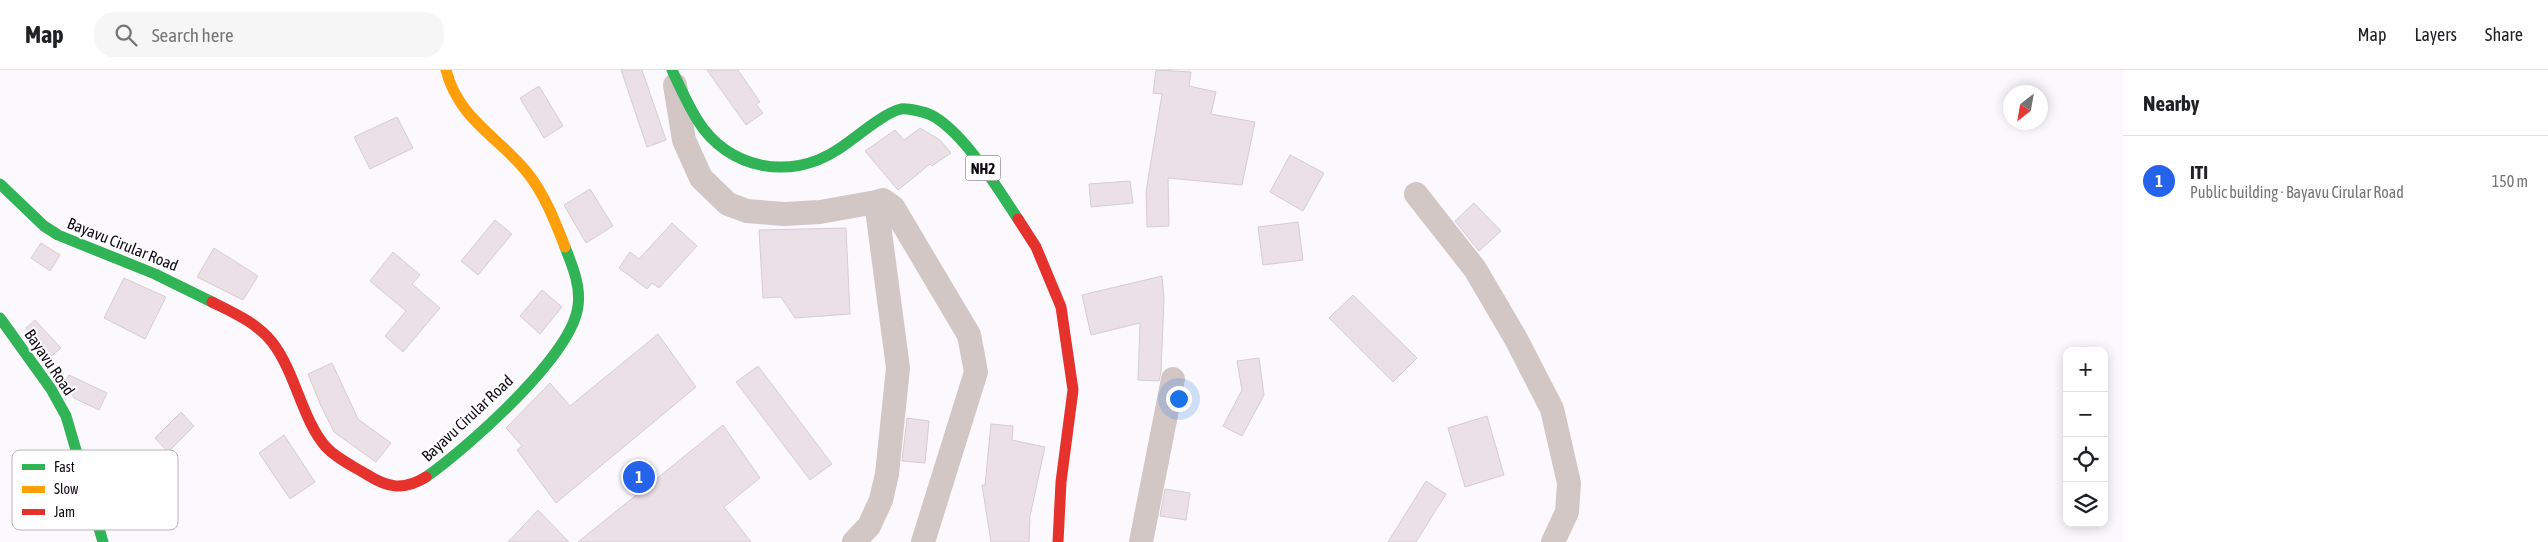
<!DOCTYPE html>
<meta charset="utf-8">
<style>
:root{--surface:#fff;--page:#f6f6f6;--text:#202124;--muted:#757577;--line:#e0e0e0;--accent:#2563eb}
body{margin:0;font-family:"Asap Condensed",sans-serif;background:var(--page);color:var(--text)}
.controls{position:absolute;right:15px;bottom:15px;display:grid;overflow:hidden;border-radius:10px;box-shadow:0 2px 12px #0003}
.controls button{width:45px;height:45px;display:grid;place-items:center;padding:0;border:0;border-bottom:1px solid var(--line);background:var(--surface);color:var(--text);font:25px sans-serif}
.compass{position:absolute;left:2003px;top:15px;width:45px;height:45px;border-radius:50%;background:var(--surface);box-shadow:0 2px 12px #0003;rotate:211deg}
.you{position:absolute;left:1178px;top:328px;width:18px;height:18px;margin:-12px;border:4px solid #fff;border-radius:50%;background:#1a73e8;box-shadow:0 0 0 8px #1a73e833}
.badge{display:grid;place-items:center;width:32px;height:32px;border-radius:50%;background:var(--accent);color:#fff;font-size:16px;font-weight:700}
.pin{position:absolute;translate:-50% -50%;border:2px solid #fff;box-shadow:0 1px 5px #0006}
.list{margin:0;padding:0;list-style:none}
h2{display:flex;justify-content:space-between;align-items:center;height:65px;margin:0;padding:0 20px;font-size:21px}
h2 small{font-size:16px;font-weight:400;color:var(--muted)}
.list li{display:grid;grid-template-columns:32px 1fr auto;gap:15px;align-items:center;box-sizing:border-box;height:90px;padding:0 20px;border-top:1px solid var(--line)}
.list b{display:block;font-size:19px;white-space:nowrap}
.list p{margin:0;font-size:16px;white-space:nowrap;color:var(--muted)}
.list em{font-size:16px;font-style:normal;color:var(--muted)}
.icon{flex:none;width:28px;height:28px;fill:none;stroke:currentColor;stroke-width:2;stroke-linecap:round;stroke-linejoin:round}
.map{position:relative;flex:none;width:2123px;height:472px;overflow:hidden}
header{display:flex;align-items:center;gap:30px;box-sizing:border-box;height:70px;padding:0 25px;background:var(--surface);border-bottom:1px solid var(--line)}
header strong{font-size:24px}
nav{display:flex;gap:28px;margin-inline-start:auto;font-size:18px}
.search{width:350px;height:45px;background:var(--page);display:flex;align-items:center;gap:12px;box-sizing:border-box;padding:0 18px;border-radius:20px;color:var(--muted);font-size:19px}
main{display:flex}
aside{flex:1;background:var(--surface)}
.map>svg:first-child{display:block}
.building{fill:#ebe0e5;stroke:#d6cdd1}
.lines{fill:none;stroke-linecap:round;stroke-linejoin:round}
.street{stroke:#d2c7c4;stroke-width:24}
.fast{stroke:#30b455;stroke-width:11}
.slow{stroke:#ff9f0a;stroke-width:11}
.jam{stroke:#e5322d;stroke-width:11}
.labels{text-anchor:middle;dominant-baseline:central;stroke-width:4;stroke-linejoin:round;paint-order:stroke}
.shield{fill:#fff;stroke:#58545a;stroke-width:1}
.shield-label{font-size:15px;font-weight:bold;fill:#110a14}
.street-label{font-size:16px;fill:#110a14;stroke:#fff}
.key{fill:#fff;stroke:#b8b6b8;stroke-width:1}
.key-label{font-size:14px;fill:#110a14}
</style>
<header>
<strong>Map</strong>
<div class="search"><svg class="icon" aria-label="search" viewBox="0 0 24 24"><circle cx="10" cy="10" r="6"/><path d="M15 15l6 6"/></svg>Search here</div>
<nav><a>Map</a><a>Layers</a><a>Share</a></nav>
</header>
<main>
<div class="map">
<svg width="2123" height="472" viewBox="0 0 2123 472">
<rect width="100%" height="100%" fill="#fcf9fe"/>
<path class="building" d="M 621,0 L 642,0 L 666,70 L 647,77 Z
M 707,0 L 738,0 L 760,32 L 756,34 L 763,43 L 746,55 Z
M 1156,0 L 1191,2 L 1189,16 L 1216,22 L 1211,44 L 1255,52 L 1242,115 L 1168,108 L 1169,156 L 1147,157 L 1146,122 L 1162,24 L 1153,23 Z
M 539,16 L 563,56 L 544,68 L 520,28 Z
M 397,47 L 413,78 L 370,99 L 354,67 Z
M 920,58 L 940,70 L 951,83 L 932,96 L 930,94 L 898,120 L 865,81 L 895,60 L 904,70 Z
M 1290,85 L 1324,103 L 1303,141 L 1270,122 Z
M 1130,111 L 1133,133 L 1091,137 L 1089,114 Z
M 590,119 L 613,156 L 586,173 L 564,135 Z
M 1474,133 L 1501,161 L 1479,181 L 1455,151 Z
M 495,150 L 512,164 L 478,205 L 461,191 Z
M 1298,152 L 1303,190 L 1263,195 L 1258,157 Z
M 672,153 L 697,176 L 659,218 L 652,213 L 647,219 L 619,198 L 630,182 L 639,189 Z
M 846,158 L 850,244 L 795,248 L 781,227 L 763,228 L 759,160 Z
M 41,173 L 60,185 L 50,201 L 31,188 Z
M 214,178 L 258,206 L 243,230 L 197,207 Z
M 393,182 L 420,205 L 412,214 L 440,238 L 403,282 L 385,266 L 406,241 L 370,211 Z
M 1162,206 L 1164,228 L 1161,302 L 1159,311 L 1138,310 L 1140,253 L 1091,265 L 1082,225 Z
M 124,208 L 166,227 L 145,269 L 104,248 Z
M 542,220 L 562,237 L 540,264 L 520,246 Z
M 1353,225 L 1417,288 L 1393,312 L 1329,248 Z
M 35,250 L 61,278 L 48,289 L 26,258 Z
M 658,264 L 696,317 L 556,433 L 517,380 L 522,376 L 506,358 L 550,313 L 570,336 Z
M 1259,288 L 1264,325 L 1242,366 L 1223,356 L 1242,320 L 1237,291 Z
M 332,293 L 358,349 L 391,373 L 376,392 L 334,362 L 321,336 L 308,304 Z
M 758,296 L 832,394 L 810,410 L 736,312 Z
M 69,305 L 107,323 L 99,340 L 74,328 L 65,312 Z
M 181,342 L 194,356 L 168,382 L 155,368 Z
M 1487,346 L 1504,405 L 1465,417 L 1448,358 Z
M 907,348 L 929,351 L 925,393 L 902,391 Z
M 991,354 L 1013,356 L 1012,370 L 1045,377 L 1030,446 L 1029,472 L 991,472 L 982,415 L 985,415 Z
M 723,355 L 760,408 L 724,437 L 751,472 L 578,472 Z
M 284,365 L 315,412 L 290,429 L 259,383 Z
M 1426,411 L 1446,424 L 1416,472 L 1388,472 Z
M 1165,419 L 1190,423 L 1186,450 L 1160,446 Z
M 538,440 L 569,472 L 508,472 Z"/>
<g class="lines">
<path class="street" d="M 675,15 L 684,70 L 701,108 L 728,134 L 747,141 L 784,144 L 820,142 L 876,132 L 898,298 L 887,404 L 881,430 L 869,456 L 854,472
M 1416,124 L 1475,199 L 1516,269 L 1552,339 L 1569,413 L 1567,442 L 1553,472
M 876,132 L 883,130 L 893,137 L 969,265 L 976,302 L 923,472
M 1141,472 L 1173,309"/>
<path class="fast" d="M 672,0 C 680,17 688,35 698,51 C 728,99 790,111 837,80 C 855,69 881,44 901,39 C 908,38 925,42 931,45 C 963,61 998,119 1018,149
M 0,114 L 44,156 L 58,165 L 155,204 L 212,232
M 0,248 L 51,319 L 66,346 L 103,472
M 426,407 C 467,378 572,286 578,236 C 581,216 572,195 565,177"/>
<path class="slow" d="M 446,0 C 458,48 497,66 526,101 C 544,123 555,151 565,177"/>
<path class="jam" d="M 1018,149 L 1036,177 L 1061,237 L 1073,320 L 1061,412 L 1058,472
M 212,232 C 234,243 257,253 272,272 C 296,303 302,350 326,377 C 337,389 353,396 366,404 C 388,418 403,421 426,407"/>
</g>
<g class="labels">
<rect class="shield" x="965.5" y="85.5" width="35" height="25" rx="4"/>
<g class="shield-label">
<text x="983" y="98">NH2</text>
</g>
<g class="street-label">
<text transform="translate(123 174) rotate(22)">Bayavu Cirular Road</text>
<text transform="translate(50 292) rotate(56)">Bayavu Road</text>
<text transform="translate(467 348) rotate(-43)">Bayavu Cirular Road</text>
</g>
</g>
<rect x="12" y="380" width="166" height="80" rx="8" class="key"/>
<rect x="22" y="394" width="23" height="6" fill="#30b455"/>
<rect x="22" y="416" width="23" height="7" fill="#ff9f0a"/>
<rect x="22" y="439" width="23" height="6" fill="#e5322d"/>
<g class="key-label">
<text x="54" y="402">Fast</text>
<text x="54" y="424">Slow</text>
<text x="54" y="447">Jam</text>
</g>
</svg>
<div class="controls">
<button>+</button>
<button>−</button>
<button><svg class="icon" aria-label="locate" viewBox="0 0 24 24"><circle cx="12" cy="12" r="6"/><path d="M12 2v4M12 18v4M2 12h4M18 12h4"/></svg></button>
<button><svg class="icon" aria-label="layers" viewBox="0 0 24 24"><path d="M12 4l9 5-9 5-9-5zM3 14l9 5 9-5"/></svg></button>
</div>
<svg class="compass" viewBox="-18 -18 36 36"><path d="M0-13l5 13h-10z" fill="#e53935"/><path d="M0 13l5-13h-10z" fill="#757577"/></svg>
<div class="you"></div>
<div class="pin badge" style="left:639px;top:407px">1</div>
</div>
<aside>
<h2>Nearby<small></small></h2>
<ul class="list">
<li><span class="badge">1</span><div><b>ITI</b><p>Public building · Bayavu Cirular Road</p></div><em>150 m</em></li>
</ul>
</aside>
</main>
